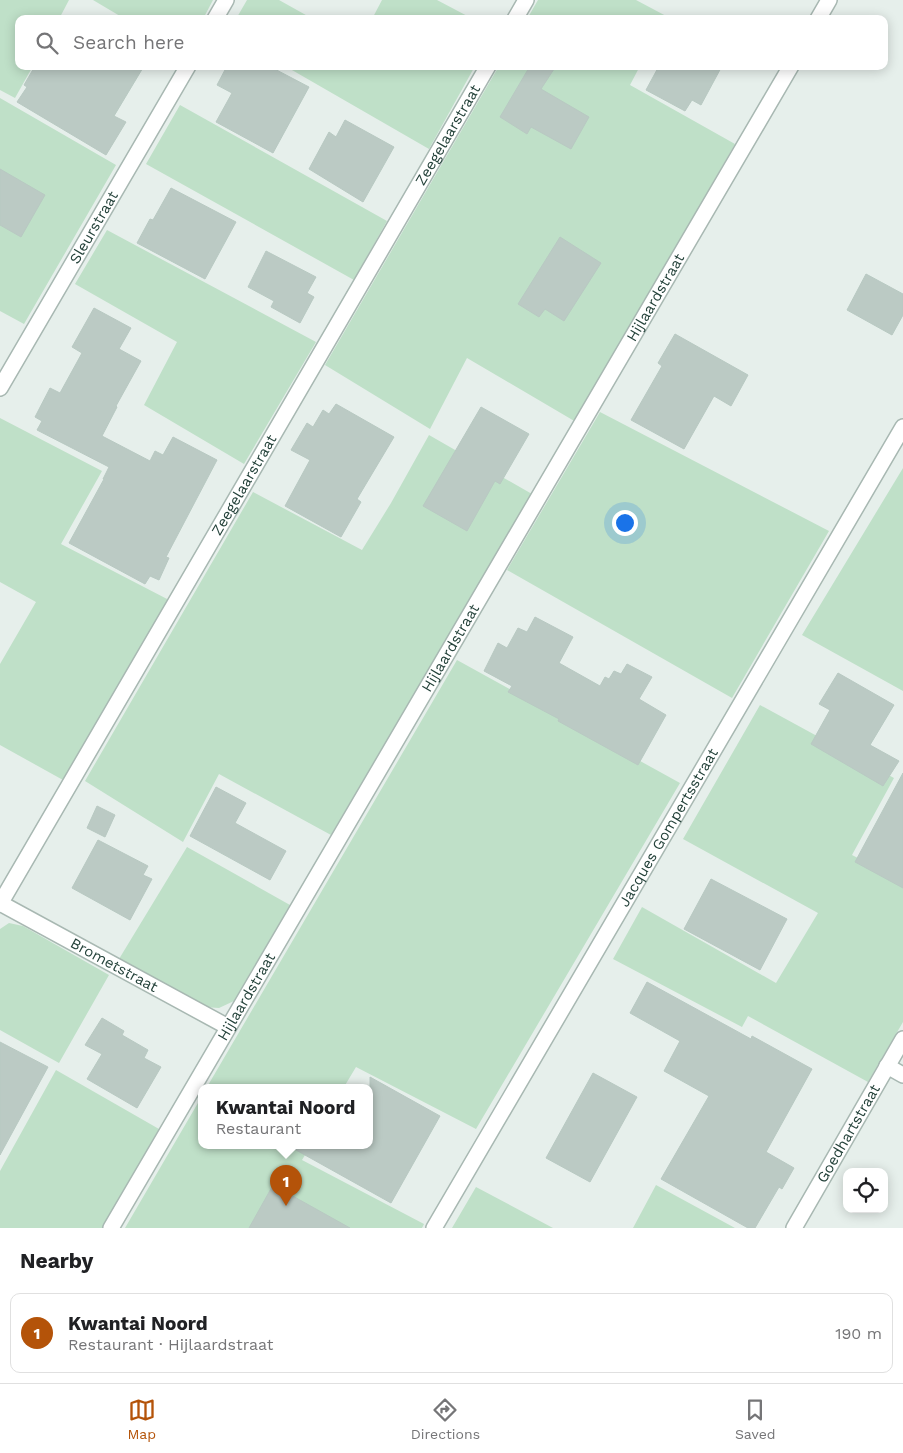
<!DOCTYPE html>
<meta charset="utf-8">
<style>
:root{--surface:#fff;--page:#f2f2f2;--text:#202124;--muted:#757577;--line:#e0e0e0;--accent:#b45309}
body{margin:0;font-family:"Work Sans",sans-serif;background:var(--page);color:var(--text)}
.controls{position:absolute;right:15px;bottom:15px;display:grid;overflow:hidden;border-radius:10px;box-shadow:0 2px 12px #0003}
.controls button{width:45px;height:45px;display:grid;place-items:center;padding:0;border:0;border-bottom:1px solid var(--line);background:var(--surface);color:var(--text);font:25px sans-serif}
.you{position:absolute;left:624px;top:522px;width:18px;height:18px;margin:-12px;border:4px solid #fff;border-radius:50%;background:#1a73e8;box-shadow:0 0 0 8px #1a73e833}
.badge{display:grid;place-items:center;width:32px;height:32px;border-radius:50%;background:var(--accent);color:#fff;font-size:16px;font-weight:700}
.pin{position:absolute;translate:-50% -41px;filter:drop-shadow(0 1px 2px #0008)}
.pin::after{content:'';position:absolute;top:26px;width:18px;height:15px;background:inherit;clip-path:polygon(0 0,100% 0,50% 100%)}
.popup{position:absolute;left:198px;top:1084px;width:175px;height:65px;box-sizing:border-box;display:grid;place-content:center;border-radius:10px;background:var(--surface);filter:drop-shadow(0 1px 4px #0005);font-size:16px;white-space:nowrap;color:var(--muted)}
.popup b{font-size:19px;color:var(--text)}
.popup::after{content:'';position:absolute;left:50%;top:100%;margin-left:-10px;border:10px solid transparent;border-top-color:var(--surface)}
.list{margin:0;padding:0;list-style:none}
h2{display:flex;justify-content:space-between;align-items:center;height:65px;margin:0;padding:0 20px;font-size:21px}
h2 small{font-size:16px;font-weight:400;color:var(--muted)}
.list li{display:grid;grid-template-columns:32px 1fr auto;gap:15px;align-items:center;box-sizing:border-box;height:80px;margin:0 10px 10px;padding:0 10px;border:1px solid var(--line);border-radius:10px}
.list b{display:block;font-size:19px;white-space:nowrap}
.list p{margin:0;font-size:16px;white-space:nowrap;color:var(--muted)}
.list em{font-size:16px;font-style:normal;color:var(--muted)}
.icon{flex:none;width:28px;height:28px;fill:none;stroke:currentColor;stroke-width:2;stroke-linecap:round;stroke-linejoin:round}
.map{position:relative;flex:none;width:903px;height:1228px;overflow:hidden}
.search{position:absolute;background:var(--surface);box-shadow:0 2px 12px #0003;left:15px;right:15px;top:15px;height:55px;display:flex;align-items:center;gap:12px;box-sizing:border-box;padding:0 18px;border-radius:10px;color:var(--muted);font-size:19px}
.sheet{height:155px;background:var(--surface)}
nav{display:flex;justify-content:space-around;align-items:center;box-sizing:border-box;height:70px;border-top:1px solid var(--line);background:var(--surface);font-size:14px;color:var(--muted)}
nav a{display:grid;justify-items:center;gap:2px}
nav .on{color:var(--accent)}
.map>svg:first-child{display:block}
.green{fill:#bfe0c8}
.building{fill:#bbcac4;stroke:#b8c9c2}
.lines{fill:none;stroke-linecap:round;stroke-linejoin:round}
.minor-casing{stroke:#a8b8b2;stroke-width:18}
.minor{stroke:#fff;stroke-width:15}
.labels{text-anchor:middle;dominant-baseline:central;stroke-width:4.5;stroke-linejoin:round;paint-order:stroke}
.street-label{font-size:15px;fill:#24423a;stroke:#f7fbf9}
</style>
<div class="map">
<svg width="903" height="1228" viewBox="0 0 903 1228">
<rect width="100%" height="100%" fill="#e6efeb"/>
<path class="green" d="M 0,0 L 69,0 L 59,19 L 19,19 L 19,66 L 33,66 L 15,98 L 0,90 Z
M 93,0 L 213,0 L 203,19 L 125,19 Z
M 247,0 L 279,0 L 313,19 L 236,19 Z
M 382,0 L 437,0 L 473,19 L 372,19 Z
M 538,0 L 636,0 L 668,17 L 667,19 L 527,19 Z
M 285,66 L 475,66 L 429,149 Z
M 499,66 L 640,66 L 630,85 L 735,144 L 576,422 L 467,358 L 430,429 L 325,365 Z
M 0,98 L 116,165 L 24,324 L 0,311 Z
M 180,105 L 387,221 L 354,280 L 146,164 Z
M 107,230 L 316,342 L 244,464 L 144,405 L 177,342 L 75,284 Z
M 600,412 L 829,531 L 732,698 L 507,570 Z
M 0,418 L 102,471 L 61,544 L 169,600 L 63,780 L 0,745 L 0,664 L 36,602 L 0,582 Z
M 429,435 L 532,494 L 331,835 L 219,774 L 183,842 L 85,781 L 253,492 L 362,550 L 391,503 Z
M 903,468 L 903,691 L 802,635 Z
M 457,660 L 680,783 L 476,1129 L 356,1067 L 344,1087 L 207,1087 Z
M 760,705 L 894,778 L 852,855 L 903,881 L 903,1022 L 868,1082 L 748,1016 L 742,1027 L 613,959 L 642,907 L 776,983 L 818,913 L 683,839 Z
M 187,847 L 290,905 L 234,1001 L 219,1008 L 204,1007 L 119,959 Z
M 9,923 L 23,926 L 109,975 L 59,1063 L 0,1030 L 0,929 Z
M 56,1070 L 159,1129 L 102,1228 L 0,1228 L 0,1171 Z
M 202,1096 L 202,1145 L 311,1145 L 302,1160 L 424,1224 L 422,1228 L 125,1228 Z
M 656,1185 L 735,1228 L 633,1228 Z
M 476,1187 L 553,1228 L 452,1228 Z"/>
<path class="building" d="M 35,66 L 144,66 L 114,116 L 126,122 L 106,155 L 17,102 L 27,87 L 24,85 Z
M 227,66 L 269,66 L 309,87 L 273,153 L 216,122 L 232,93 L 217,85 Z
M 530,66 L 556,66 L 541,89 L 589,117 L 571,149 L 531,127 L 527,134 L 500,117 Z
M 659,66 L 722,66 L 701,105 L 692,100 L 685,111 L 646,90 Z
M 345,120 L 394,147 L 363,202 L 309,169 L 329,132 L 336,137 Z
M 0,169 L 45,195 L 21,237 L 0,225 Z
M 171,188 L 236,222 L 205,279 L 137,243 L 150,219 L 153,220 Z
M 560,237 L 601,263 L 564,321 L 545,309 L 539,317 L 518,304 Z
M 266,251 L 316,277 L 307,293 L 314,297 L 300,323 L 271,307 L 274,301 L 248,287 Z
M 866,274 L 903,294 L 903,315 L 892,335 L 847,310 Z
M 94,308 L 131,328 L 119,349 L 141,361 L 116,406 L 117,407 L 102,436 L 150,461 L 155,451 L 163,455 L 173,437 L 217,460 L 166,557 L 169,558 L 159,580 L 150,576 L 145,584 L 69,543 L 104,479 L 103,479 L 109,467 L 37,430 L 42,421 L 35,417 L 50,388 L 60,393 L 82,353 L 72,347 Z
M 675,334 L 748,375 L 731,406 L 714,396 L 684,449 L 631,420 L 662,366 L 658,363 Z
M 336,404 L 394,437 L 357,499 L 361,502 L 341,537 L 285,506 L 310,460 L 291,450 L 307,423 L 313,427 L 323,410 L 329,414 Z
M 481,407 L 529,434 L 500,484 L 495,481 L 467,531 L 423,506 Z
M 535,617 L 573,637 L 559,663 L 600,686 L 605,677 L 609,679 L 614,671 L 621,674 L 627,664 L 652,677 L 639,699 L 666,715 L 638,765 L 558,721 L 559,719 L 508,692 L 512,686 L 484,671 L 498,643 L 507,648 L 518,628 L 527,632 Z
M 838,673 L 894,705 L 870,745 L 899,761 L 883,786 L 811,744 L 830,710 L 819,704 Z
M 903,773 L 903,888 L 855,862 Z
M 216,787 L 246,803 L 235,823 L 286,851 L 270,880 L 190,836 Z
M 97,806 L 115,815 L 105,837 L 87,828 Z
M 98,840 L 148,866 L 143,875 L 152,879 L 130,920 L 72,888 Z
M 711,879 L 787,919 L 760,970 L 684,929 Z
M 647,982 L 751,1039 L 752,1036 L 812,1069 L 766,1152 L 794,1168 L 782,1189 L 779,1187 L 755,1228 L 748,1228 L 661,1179 L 709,1096 L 664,1071 L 680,1041 L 630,1013 Z
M 102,1018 L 124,1031 L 122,1035 L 148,1050 L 144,1058 L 161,1067 L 137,1108 L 87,1079 L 102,1054 L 85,1045 Z
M 0,1042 L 48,1067 L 0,1155 Z
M 593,1073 L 637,1097 L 590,1182 L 546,1158 Z
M 370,1077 L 440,1116 L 391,1203 L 287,1145 L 370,1145 Z
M 273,1185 L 350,1228 L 249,1228 Z"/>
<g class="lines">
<defs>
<g id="minor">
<path d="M 215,19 L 226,0"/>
<path d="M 515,19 L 526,0"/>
<path d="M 818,19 L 829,0"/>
<path id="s1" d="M 0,388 L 188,66"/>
<path id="s2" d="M 0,903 L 228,1027"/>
<path id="s3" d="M 0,904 L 488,66"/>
<path d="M 887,1066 L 903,1075"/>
<path id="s4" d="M 111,1228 L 791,66"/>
<path id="s5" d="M 434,1228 L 903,427"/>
<path id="s6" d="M 794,1228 L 903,1039"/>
</g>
</defs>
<use href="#minor" class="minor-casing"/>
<use href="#minor" class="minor"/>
</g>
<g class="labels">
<g class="street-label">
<text stroke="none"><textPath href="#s3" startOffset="890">Zeegelaarstraat</textPath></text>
<text stroke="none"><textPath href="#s1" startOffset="186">Sleurstraat</textPath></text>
<text stroke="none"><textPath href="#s4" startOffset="1078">Hijlaardstraat</textPath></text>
<text stroke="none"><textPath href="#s3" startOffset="485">Zeegelaarstraat</textPath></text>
<text stroke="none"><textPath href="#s4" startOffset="672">Hijlaardstraat</textPath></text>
<text stroke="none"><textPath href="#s5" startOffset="464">Jacques Gompertsstraat</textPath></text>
<text stroke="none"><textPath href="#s2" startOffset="130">Brometstraat</textPath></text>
<text stroke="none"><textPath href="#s4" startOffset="268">Hijlaardstraat</textPath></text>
<text stroke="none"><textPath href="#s6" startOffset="109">Goedhartstraat</textPath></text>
</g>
</g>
</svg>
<div class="controls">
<button><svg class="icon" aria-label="locate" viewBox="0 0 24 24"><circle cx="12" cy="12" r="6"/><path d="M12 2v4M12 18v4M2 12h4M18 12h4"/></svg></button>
</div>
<div class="you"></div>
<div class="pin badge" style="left:286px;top:1206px">1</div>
<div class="popup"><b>Kwantai Noord</b>Restaurant</div>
<div class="search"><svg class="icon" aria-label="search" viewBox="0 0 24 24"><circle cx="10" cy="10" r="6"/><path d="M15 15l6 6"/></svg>Search here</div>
</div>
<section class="sheet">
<h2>Nearby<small></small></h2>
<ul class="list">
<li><span class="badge">1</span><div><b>Kwantai Noord</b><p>Restaurant · Hijlaardstraat</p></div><em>190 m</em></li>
</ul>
</section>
<nav>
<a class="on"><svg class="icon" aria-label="map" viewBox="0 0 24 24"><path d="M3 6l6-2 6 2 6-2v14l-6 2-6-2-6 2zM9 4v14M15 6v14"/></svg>Map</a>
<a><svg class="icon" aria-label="directions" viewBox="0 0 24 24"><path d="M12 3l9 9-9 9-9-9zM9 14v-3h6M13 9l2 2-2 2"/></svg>Directions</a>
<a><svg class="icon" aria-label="saved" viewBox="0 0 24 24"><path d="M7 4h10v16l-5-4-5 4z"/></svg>Saved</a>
</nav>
